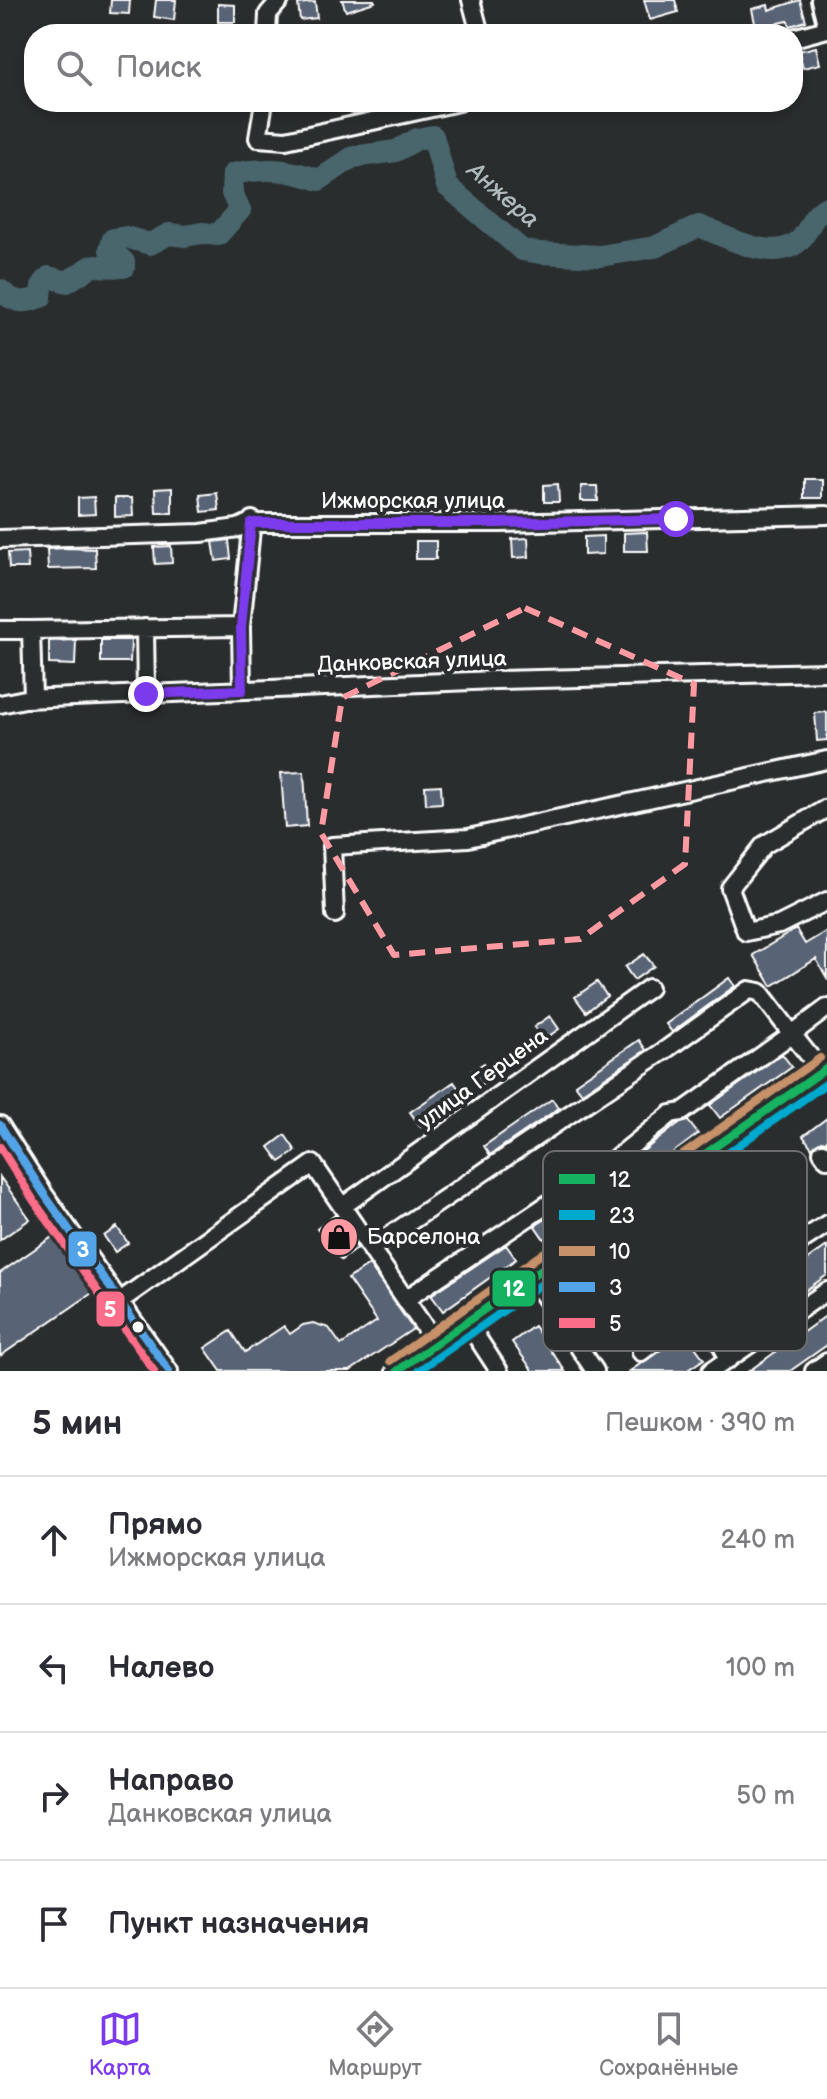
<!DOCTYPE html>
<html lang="ru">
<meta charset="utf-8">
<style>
:root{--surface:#fff;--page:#f7f7f7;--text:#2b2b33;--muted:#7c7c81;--line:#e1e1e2;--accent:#7c3aed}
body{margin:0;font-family:"Balsamiq Sans",sans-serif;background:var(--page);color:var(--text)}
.stop{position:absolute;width:24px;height:24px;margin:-18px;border:6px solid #7c3aed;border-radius:50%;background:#fff}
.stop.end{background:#7c3aed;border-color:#fff;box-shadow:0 2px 8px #0008}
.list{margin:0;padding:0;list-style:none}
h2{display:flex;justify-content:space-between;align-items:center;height:104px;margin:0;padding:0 32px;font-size:34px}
h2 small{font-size:26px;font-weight:400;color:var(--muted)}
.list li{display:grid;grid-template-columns:52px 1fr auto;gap:24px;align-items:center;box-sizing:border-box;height:128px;padding:0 32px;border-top:2px solid var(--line)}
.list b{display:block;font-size:30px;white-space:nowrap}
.list p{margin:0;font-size:26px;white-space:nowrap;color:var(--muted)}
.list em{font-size:26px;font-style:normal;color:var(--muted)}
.icon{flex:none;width:44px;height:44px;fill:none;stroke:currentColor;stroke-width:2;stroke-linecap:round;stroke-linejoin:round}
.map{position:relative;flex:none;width:827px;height:1371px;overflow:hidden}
.search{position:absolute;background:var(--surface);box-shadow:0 4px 12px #0003;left:24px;right:24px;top:24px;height:88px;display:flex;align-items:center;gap:20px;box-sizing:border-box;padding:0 28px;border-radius:32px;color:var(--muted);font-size:30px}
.sheet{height:616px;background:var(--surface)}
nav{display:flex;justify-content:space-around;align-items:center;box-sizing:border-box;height:112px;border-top:2px solid var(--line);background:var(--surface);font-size:22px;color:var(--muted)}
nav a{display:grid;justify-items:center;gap:4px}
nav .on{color:var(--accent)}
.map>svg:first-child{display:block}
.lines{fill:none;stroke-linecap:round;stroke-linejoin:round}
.river{stroke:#4a666d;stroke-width:22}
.building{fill:#596374;stroke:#fff;stroke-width:2}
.minor-casing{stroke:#fff;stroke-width:22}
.major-casing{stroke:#fff;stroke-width:26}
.minor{stroke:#2a2d2e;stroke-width:16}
.major{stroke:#2a2d2e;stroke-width:20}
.bus-1-casing{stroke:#2a2d2e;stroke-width:14}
.bus-2-casing{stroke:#2a2d2e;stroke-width:14}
.bus-3-casing{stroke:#2a2d2e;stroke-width:14}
.bus-4-casing{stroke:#2a2d2e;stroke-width:14}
.bus-5-casing{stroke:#2a2d2e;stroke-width:14}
.bus-1{stroke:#13b361;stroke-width:8}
.bus-2{stroke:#00a9ce;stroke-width:8}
.bus-3{stroke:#c7916a;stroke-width:8}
.bus-4{stroke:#53a3e8;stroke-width:8}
.bus-5{stroke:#fb6d88;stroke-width:8}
.route{stroke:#7c3aed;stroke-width:10}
.marked{fill:none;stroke:#ff9aa2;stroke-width:6;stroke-dasharray:16 10;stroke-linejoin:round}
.bus-dot{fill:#fff;stroke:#2a2d2e;stroke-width:3}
.labels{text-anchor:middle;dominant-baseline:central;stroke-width:8;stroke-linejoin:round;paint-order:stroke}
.street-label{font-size:22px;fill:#fff;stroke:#2a2d2e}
.poi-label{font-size:22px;fill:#fff;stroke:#2a2d2e;text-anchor:start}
.water-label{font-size:24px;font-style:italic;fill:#aebabd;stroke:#2a2d2e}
.key{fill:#2a2d2e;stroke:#6a6c6d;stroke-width:2}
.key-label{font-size:22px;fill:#fff}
.line-badge{stroke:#2a2d2e;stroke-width:3}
.badge-label{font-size:22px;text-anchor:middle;font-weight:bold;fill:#fff}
</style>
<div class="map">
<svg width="827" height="1371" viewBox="0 0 827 1371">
<rect width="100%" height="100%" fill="#2a2d2e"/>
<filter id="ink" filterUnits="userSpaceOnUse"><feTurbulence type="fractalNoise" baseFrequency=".0125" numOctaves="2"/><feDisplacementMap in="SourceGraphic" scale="16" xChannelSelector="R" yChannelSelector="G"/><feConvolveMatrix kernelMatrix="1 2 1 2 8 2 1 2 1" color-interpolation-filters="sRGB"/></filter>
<g filter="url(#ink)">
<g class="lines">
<path class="river" d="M 0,290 C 14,303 23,304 41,297 L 42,286 L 49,277 L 67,282 L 92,266 L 124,267 L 124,262 L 110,249 L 113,239 L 126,237 L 150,244 L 169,234 L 185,236 L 202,233 L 218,235 L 240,210 L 232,193 L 233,174 C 266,167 288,169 319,180 L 353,157 L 396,151 L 417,139 L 433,136 L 447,186 L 522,250 L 540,253 L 600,256 L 655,247 L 699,226 C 726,236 774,265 800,240 C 812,227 810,216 827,207"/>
</g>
<path class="building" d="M 111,0 L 130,0 L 129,14 L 110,13 Z
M 156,0 L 176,0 L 174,20 L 154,17 Z
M 342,0 L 374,0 L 375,2 L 346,11 Z
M 644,0 L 675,0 L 678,12 L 650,20 Z
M 800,0 L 806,21 L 790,26 L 788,21 L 756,28 L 752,9 L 768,5 L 769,10 Z
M 315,2 L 317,18 L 300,20 L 298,4 Z
M 218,4 L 235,5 L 235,22 L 218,22 Z
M 816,47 L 820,64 L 803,68 L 799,51 Z
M 804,479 L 822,479 L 822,498 L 804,498 Z
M 558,484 L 559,502 L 544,502 L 544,485 Z
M 581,486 L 597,486 L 598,501 L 581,501 Z
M 172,488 L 172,513 L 156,513 L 155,489 Z
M 217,493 L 219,510 L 202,512 L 200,495 Z
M 94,497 L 95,514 L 78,515 L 78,498 Z
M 115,498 L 132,498 L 133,516 L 115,517 Z
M 647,532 L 648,551 L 624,551 L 624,533 Z
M 603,536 L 603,554 L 584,555 L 584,537 Z
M 528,538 L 529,557 L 513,558 L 512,539 Z
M 229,540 L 231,559 L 216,561 L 213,542 Z
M 416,541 L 436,541 L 436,559 L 416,559 Z
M 171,546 L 172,563 L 155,564 L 154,547 Z
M 67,548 L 95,549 L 96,568 L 48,569 L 47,549 Z
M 27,552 L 28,568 L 9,568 L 8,553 Z
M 76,640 L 75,665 L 49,664 L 49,641 Z
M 101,640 L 131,640 L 130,662 L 101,662 Z
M 827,712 L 827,740 L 817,741 L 815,713 Z
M 304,772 L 307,826 L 285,828 L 281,773 Z
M 441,785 L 442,803 L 426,804 L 425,786 Z
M 796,929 L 805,944 L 827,931 L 827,978 L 816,959 L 772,986 L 753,955 Z
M 644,954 L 654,966 L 634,980 L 625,967 Z
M 729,978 L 735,986 L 672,1032 L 666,1024 Z
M 597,982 L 607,996 L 586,1012 L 575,997 Z
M 550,1016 L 559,1029 L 543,1040 L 534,1027 Z
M 639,1040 L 646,1050 L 582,1093 L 575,1084 Z
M 782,1054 L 792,1067 L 720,1118 L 710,1105 Z
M 484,1063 L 493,1076 L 480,1085 L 471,1071 Z
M 454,1082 L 464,1096 L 421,1127 L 410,1112 Z
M 552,1099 L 559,1108 L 490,1155 L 484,1146 Z
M 827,1118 L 827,1142 L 821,1141 L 812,1148 L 803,1136 Z
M 688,1121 L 698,1134 L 640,1178 L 629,1162 L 678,1124 Z
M 285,1135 L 296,1151 L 280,1162 L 269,1147 Z
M 0,1177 L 30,1219 L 0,1240 Z
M 599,1183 L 607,1195 L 544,1239 L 535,1226 Z
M 335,1215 L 357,1248 L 341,1260 L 317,1229 Z
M 117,1227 L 128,1243 L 115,1252 L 104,1236 Z
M 58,1233 L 98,1289 L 0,1356 L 0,1273 Z
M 506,1245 L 516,1259 L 443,1311 L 431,1295 Z
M 827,1246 L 827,1275 L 738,1339 L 723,1318 L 801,1261 L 803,1263 Z
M 369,1265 L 413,1329 L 350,1371 L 221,1371 L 205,1348 L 231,1331 L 245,1352 L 284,1326 L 290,1334 L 303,1325 L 313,1323 L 329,1328 L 341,1345 L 377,1321 L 348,1279 Z
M 827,1315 L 827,1345 L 790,1371 L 749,1371 Z
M 534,1326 L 565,1371 L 533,1371 L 512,1342 Z
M 687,1336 L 704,1359 L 686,1371 L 630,1371 L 674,1341 Z"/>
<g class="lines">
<defs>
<path id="minor" d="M 471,0 L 480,34
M 820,0 L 827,27
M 267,34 L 268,14 L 280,0
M 793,38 L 827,29
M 264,102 L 258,138 L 286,140 L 459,102
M 0,539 L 201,533 L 238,528 L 249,523 L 500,523 L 827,515
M 241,627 L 252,520
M 145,628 L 146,694
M 0,630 L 31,630
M 33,698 L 31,630 L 241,627 L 242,690
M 0,704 L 25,699 L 496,680 L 827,672
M 827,808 L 764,845 L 730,888 L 746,932 L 779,925 L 827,901
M 335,914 L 332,846 L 468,838 L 827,760
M 0,1125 L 44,1194 L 169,1371
M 822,1152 L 827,1159
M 697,1159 L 718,1188 L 703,1198
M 641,1199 L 614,1160 L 671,1114 L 682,1112 L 792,1034 L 827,1078
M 343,1206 L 649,988
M 596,1230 L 638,1290 L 627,1298 L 648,1325
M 371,1248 L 668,1048 L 749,990 L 760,992 L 792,1034 L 827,1008
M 531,1276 L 595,1371
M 638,1290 L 710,1240
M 406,1299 L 614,1160
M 120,1301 L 313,1164 L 436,1344
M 467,1322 L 499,1371
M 641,1352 L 669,1331 L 706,1317
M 729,1359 L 706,1317 L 710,1301 L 827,1224
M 711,1371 L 827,1291
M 814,1371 L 827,1362"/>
<path id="major" d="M 397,1371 L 827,1068"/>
</defs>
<use href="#minor" class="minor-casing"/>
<use href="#major" class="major-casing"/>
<use href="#minor" class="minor"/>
<use href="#major" class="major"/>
<defs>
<path id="bus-1" d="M 397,1371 L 827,1068"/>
<path id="bus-2" d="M 418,1371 L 827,1083"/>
<path id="bus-3" d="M 390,1361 L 820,1058"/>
<path id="bus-4" d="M 0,1125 L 44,1194 L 169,1371"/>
<path id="bus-5" d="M 0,1147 L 34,1201 L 154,1371"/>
</defs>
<use href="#bus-1" class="bus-1-casing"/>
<use href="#bus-2" class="bus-2-casing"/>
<use href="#bus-3" class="bus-3-casing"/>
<use href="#bus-4" class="bus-4-casing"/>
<use href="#bus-5" class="bus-5-casing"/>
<use href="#bus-1" class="bus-1"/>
<use href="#bus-2" class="bus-2"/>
<use href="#bus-3" class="bus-3"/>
<use href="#bus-4" class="bus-4"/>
<use href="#bus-5" class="bus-5"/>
</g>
</g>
<g class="lines" filter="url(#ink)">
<path class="route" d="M 146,694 L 242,690 L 241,627 L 251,523 L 500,523 L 676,519"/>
</g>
<path class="marked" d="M 525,608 L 694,684 L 685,864 L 580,939 L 394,955 L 321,833 L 342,698 Z"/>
<defs>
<symbol id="shop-disc" viewBox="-11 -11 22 22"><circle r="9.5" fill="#ff9aa2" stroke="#2a2d2e"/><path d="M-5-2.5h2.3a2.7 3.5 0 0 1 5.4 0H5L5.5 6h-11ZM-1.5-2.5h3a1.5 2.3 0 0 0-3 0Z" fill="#111"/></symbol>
</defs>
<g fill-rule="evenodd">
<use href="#shop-disc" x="317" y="1215" width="44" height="44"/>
</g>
<circle class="bus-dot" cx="138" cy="1327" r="7"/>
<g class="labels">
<g class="street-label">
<text x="413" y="501">Ижморская улица</text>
<text transform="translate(412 662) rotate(-2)">Данковская улица</text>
<text transform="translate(483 1079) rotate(-36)">улица Герцена</text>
</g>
<g class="poi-label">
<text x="367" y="1237">Барселона</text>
</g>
<g class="water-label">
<text transform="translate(503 195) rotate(41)">Анжера</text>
</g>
</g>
<rect x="543" y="1151" width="264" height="200" rx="12" class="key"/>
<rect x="559" y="1174" width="36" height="10" fill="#13b361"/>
<rect x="559" y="1210" width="36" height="10" fill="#00a9ce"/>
<rect x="559" y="1246" width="36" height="10" fill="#c7916a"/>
<rect x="559" y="1282" width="36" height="10" fill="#53a3e8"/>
<rect x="559" y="1318" width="36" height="10" fill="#fb6d88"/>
<g class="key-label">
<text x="609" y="1187">12</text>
<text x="609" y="1223">23</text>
<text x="609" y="1259">10</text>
<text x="609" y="1295">3</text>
<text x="609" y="1331">5</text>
</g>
<g class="line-badge">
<rect x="67" y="1230" width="31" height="38" rx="8" fill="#53a3e8"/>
<rect x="491" y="1269" width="46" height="39" rx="8" fill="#13b361"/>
<rect x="95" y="1290" width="31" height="38" rx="8" fill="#fb6d88"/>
</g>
<g class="badge-label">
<text x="83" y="1257">3</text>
<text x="514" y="1296">12</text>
<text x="110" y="1317">5</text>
</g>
</svg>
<div class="stop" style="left:676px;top:519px"></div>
<div class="stop end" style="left:146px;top:694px"></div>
<div class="search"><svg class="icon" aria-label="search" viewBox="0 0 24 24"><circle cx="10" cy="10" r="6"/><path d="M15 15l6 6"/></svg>Поиск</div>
</div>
<section class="sheet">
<h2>5 мин<small>Пешком · 390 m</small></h2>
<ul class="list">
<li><svg class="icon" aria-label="ahead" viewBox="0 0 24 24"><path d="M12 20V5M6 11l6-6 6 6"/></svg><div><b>Прямо</b><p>Ижморская улица</p></div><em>240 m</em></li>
<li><svg class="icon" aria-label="left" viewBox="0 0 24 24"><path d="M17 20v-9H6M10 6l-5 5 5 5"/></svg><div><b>Налево</b></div><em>100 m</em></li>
<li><svg class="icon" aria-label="right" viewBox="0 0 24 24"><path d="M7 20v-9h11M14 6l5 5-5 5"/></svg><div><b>Направо</b><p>Данковская улица</p></div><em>50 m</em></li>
<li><svg class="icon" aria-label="arrive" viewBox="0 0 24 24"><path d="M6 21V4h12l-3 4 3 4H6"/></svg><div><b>Пункт назначения</b></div></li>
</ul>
</section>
<nav>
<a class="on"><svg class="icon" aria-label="map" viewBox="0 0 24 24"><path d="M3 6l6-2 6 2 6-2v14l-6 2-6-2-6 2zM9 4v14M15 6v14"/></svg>Карта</a>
<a><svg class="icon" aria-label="directions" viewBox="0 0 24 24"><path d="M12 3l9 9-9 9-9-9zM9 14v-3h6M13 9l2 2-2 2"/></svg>Маршрут</a>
<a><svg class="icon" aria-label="saved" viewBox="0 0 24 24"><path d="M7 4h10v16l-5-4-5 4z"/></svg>Сохранённые</a>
</nav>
